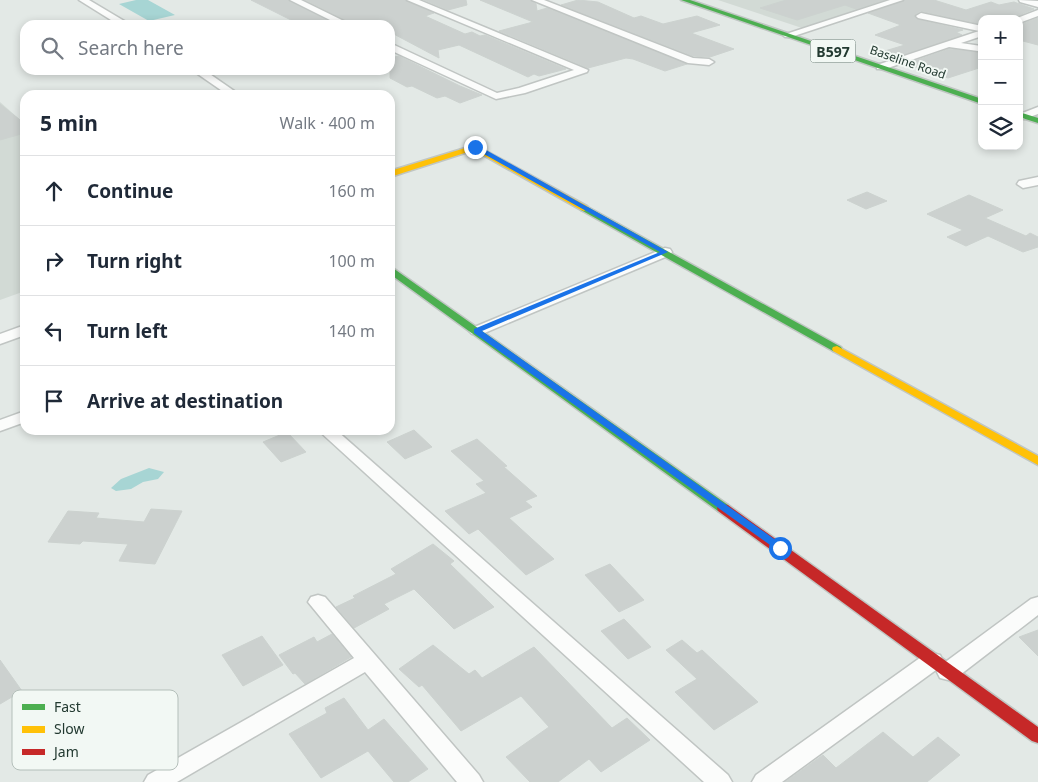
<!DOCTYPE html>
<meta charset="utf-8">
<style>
:root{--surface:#fff;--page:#f2f2f3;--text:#1f2937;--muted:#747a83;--line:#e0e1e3}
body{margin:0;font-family:"Noto Sans",sans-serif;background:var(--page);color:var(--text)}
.controls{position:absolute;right:15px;top:15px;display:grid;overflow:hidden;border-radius:10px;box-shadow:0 2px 8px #0003}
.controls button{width:45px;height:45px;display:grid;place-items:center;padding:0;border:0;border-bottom:1px solid var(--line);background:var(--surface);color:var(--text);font:25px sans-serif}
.stop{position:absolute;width:15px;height:15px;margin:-11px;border:4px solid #1a73e8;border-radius:50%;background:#fff}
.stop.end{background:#1a73e8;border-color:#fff;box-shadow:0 1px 5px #0008}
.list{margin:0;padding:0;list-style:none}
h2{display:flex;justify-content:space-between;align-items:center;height:65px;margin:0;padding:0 20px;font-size:21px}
h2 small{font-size:16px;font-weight:400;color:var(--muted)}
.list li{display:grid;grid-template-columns:32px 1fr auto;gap:15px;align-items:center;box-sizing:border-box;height:70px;padding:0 20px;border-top:1px solid var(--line)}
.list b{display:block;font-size:19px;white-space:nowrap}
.list em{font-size:16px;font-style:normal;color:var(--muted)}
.icon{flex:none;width:28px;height:28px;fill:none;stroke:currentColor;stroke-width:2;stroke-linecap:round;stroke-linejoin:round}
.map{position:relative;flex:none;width:1038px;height:782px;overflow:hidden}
.search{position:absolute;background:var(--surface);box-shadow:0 2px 8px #0003;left:20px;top:20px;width:375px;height:55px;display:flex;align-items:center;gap:12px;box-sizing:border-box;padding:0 18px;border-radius:15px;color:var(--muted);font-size:19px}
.panel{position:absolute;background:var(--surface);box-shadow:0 2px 8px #0003;left:20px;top:90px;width:375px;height:345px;border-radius:15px}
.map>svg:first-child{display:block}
.built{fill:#d2dad5}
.water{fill:#a7d5d4}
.building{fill:#ccd1cf;stroke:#ccd2cf}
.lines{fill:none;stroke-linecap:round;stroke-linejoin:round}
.street-casing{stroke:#c0c5c3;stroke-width:3}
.fast-casing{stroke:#c0c6c3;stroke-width:3}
.slow-casing{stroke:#c0c6c3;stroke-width:3}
.jam-casing{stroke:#c0c6c3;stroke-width:3}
.street{fill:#fbfcfb;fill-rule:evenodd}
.fast{fill:#4caf50;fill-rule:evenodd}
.slow{fill:#ffc107;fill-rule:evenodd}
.jam{fill:#c62828;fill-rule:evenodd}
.route{fill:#1a73e8}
.labels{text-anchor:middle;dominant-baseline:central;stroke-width:4;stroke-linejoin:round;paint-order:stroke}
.far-street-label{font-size:12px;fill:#233a31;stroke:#f2f8f4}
.shield{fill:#f2f8f4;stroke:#61736c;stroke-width:1}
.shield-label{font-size:14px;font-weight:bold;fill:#233a31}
.key{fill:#f2f8f4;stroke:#b4bfba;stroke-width:1}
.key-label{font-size:14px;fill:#233a31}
</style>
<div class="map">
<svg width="1038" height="782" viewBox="0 0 1038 782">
<rect width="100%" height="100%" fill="#e3e9e6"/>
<path class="built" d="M 718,0 L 889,0 L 802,28 Z
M 0,102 L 25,124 L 25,291 L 0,300 Z"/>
<path class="water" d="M 136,0 L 148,0 L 175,15 L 149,21 L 119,4 Z
M 149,468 L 164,472 L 158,479 L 143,482 L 131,489 L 116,491 L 111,488 L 121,479 Z"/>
<path class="building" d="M 251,0 L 288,0 L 336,25 L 297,23 Z
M 305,0 L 405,0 L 434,13 L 425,16 L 465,34 L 472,32 L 480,36 L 485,35 L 566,69 L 539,76 L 534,74 L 528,77 L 459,45 L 438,50 L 439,58 L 390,32 L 390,25 L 376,25 L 371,22 L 354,25 Z
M 424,0 L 466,0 L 467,5 L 448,10 Z
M 480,0 L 530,0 L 536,4 L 537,11 L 547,8 L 687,64 L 665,71 L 633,59 L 626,58 L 588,68 L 499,31 L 533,22 Z
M 578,0 L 598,2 L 634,18 L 641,16 L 663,24 L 697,16 L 720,25 L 691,33 L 734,49 L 710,57 L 693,56 L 561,5 Z
M 786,0 L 884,0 L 856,9 L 845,5 L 797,20 L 760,8 Z
M 905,0 L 934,0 L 966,10 L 991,2 L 999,5 L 1014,2 L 1034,9 L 1014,18 L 1003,15 L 993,19 L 982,19 L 982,23 L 980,24 L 920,11 L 914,16 L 917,19 L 963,30 L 956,32 L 962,35 L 892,58 L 878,53 L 905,45 L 875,35 L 901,25 L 868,13 Z
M 1038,18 L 1038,45 L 1019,40 L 1019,25 Z
M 949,49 L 982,52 L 982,67 L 948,78 L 906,64 Z
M 399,56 L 460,86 L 482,95 L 460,103 L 445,96 L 437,98 L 412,86 L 407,87 L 390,78 L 390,58 Z
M 0,104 L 25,124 L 25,133 L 0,140 Z
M 867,192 L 887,201 L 866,209 L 847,200 Z
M 969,195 L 1003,210 L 985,218 L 1026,236 L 1030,233 L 1038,237 L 1038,247 L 1023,252 L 988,236 L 966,246 L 947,237 L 963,230 L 927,214 Z
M 414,430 L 432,447 L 405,459 L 387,442 Z
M 287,432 L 306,452 L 281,462 L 263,442 Z
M 477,439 L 507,466 L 504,467 L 537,496 L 525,501 L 532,507 L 509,518 L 554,559 L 526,575 L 478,529 L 469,534 L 445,511 L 486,493 L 476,484 L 484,481 L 451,451 Z
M 151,509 L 182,511 L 155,564 L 119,561 L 128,544 L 83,541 L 80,544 L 48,542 L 68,511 L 99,513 L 96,518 L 144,522 Z
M 433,544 L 454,561 L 450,564 L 494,607 L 454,629 L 414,589 L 384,604 L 389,609 L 354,628 L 336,607 L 355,598 L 353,596 L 396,574 L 391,569 Z
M 610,564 L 644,600 L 619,612 L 585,575 Z
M 624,619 L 651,647 L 628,659 L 601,631 Z
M 1038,630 L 1038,656 L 1019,637 Z
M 332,634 L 351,657 L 305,684 L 295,673 L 293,674 L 279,655 L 314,637 L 317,642 Z
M 262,636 L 283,665 L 243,686 L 222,655 Z
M 682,640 L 697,653 L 702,650 L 758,702 L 714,730 L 675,692 L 697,679 L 666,650 Z
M 433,645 L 469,674 L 475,670 L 482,678 L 534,647 L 612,728 L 627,718 L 650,740 L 601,772 L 589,759 L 558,782 L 530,782 L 506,757 L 549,727 L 521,696 L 461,731 L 422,685 L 419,687 L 399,669 Z
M 0,660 L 22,691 L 0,704 Z
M 344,698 L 368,730 L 384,719 L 428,769 L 408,782 L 394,782 L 368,751 L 321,778 L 289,734 L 327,713 L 325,708 Z
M 883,732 L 913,757 L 938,737 L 960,755 L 927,782 L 785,782 L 823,755 L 836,768 Z"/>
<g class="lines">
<defs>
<path id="street" d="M 79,0 L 89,0 L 131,25 L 119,25 Z
M 290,0 L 301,0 L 352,25 L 340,25 Z
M 407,0 L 419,0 L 588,70 L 587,72 L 525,93 L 496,99 L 390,50 L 390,43 L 497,93 L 519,88 L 574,70 Z
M 532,0 L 544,0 L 693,58 L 709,59 L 714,62 L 709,65 L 688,63 Z
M 890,0 L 903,0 L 791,37 L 785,37 L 783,35 Z
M 1019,0 L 1038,1 L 1038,7 L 1020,2 Z
M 1038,10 L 1038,16 L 1019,23 L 1019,19 L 1015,19 Z
M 921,13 L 982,26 L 982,36 L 961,43 L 981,46 L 982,50 L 978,51 L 949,47 L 885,69 L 877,69 L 877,65 L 979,31 L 918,18 L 916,16 Z
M 192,70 L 204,70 L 240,95 L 228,95 Z
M 1038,107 L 1038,114 L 1024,119 L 1019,117 L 1020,114 Z
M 1038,177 L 1038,185 L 1023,188 L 1017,184 L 1019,181 Z
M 665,248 L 670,249 L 672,252 L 670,255 L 482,334 L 472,334 L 469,331 L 472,328 Z
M 25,325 L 25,335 L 0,344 L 0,334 Z
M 25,411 L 25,422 L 0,431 L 0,420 Z
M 318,430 L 336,430 L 728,775 L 732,782 L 704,782 Z
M 318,595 L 325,597 L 479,775 L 483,782 L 457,782 L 365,672 L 177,782 L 144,782 L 148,775 L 354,658 L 308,602 L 311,597 Z
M 1038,597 L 1038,615 L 956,678 L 948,680 L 940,678 L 937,672 L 940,666 L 1031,599 Z
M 932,653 L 940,655 L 943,661 L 940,667 L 782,782 L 752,782 L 756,775 L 924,655 Z"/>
<path id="fast" d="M 681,0 L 690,0 L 982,99 L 982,104 Z
M 1019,112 L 1038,118 L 1038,123 L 1019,117 Z
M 584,205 L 841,347 L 842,349 L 837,352 L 833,351 L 581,210 L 580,208 Z
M 390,266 L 728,505 L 729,508 L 728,511 L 718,511 L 390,274 Z"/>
<path id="slow" d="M 475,145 L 587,206 L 588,208 L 584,211 L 581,210 L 474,150 L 390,177 L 390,171 Z
M 837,346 L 1038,456 L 1038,465 L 833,351 L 832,349 L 833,347 Z"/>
<path id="jam" d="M 723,504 L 728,505 L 1038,727 L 1038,743 L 1032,741 L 718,511 L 717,508 L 718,505 Z"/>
</defs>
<use href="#street" class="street-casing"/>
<use href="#fast" class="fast-casing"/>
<use href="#slow" class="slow-casing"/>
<use href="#jam" class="jam-casing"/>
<use href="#street" class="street"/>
<use href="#fast" class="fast"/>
<use href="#slow" class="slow"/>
<use href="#jam" class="jam"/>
</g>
<path class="route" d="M 473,145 L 477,145 L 668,252 L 482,331 L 784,546 L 784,550 L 777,550 L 474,333 L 474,329 L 660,252 L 473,148 Z"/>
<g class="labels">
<g class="far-street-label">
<text transform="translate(908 62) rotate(19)">Baseline Road</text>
</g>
<rect class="shield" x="810.5" y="39.5" width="45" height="23" rx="4"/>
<g class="shield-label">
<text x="833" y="51">B597</text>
</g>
</g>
<rect x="12" y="690" width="166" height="80" rx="8" class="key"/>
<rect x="22" y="704" width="23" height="6" fill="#4caf50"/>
<rect x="22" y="726" width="23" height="7" fill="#ffc107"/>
<rect x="22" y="749" width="23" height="6" fill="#c62828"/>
<g class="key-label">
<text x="54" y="712">Fast</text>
<text x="54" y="734">Slow</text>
<text x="54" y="757">Jam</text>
</g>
</svg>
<div class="controls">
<button>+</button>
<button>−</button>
<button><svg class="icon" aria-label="layers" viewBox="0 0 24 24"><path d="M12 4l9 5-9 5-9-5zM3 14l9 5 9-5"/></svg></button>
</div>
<div class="stop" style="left:780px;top:548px"></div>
<div class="stop end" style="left:475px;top:147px"></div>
<div class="search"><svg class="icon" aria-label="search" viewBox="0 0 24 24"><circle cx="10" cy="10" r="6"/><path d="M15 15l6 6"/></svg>Search here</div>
<section class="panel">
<h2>5 min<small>Walk · 400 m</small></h2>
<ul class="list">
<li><svg class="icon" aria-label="ahead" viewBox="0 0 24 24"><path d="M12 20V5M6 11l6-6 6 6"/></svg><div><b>Continue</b></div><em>160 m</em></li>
<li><svg class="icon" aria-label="right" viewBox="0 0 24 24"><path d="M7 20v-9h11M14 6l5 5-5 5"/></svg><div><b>Turn right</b></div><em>100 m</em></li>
<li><svg class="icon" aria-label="left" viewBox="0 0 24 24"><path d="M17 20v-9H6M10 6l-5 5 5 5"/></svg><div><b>Turn left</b></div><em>140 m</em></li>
<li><svg class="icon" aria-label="arrive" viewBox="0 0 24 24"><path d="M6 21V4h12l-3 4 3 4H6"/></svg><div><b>Arrive at destination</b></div></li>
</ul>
</section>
</div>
